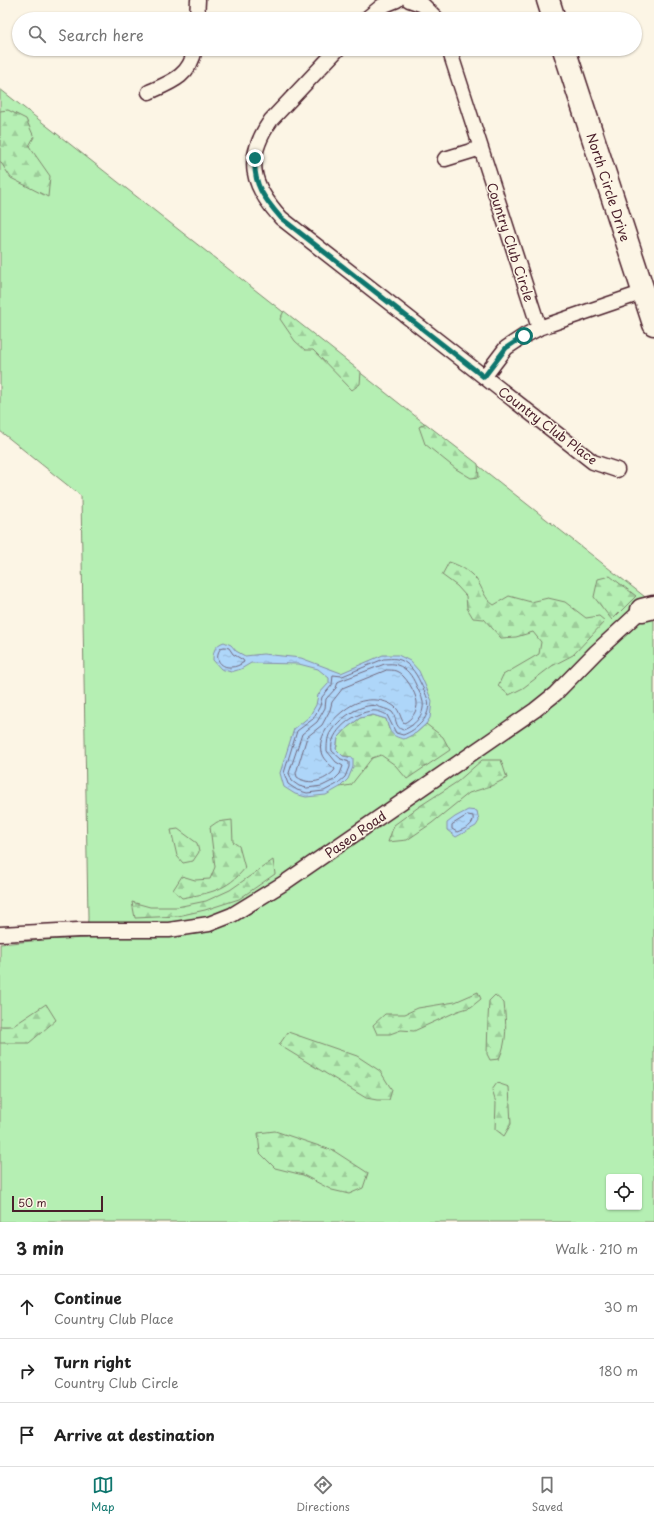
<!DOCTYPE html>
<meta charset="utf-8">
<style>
:root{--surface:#fff;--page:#f6f6f6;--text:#222;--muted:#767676;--line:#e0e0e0;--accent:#0f766e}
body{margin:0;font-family:"Playpen Sans",sans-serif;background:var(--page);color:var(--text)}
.controls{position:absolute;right:12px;bottom:12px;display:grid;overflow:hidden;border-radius:4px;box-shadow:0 1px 3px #0004}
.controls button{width:36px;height:36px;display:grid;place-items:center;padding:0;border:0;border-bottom:1px solid var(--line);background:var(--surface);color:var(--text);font:20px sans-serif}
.scale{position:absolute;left:12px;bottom:10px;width:91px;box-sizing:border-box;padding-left:4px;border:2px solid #4a1f2b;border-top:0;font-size:11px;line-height:14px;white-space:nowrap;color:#4a1f2b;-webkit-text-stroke:3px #fcf5e5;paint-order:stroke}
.stop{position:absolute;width:12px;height:12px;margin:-9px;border:3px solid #0f766e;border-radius:50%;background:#fff}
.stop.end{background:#0f766e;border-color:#fff;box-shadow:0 1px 4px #0008}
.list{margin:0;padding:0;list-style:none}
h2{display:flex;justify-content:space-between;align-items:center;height:52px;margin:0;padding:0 16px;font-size:17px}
h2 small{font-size:13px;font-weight:400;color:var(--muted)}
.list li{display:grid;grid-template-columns:26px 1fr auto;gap:12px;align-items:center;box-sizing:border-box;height:64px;padding:0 16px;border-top:1px solid var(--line)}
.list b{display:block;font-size:15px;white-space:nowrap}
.list p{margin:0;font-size:13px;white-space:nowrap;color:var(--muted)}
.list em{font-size:13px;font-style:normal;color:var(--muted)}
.icon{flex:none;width:22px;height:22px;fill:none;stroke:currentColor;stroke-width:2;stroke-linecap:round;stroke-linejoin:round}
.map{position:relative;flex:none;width:654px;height:1222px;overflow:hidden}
.search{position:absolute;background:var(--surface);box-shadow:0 1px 3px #0004;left:12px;right:12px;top:12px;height:44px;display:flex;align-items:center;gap:10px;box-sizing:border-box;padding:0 14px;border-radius:22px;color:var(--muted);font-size:15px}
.sheet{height:244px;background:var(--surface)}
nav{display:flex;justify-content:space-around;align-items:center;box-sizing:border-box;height:56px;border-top:1px solid var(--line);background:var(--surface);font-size:11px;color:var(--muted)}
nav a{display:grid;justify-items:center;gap:2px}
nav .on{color:var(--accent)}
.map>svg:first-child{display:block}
.green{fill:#b5efb3;stroke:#80876f;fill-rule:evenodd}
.forest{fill:url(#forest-firs);stroke:#80876f}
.water{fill:url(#water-ripples);stroke:#868da7}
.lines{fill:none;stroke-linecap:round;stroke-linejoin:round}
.shore{stroke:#72687d;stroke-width:1}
.minor-casing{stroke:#4a1f2b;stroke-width:17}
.primary-casing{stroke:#4a1f2b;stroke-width:25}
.minor{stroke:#fcf5e5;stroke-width:14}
.primary{stroke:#fcf5e5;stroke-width:22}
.route{stroke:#0f766e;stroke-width:5}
.labels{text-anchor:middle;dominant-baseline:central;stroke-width:3;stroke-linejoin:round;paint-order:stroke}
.street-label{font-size:13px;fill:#4a1f2b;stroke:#fcf5e5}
</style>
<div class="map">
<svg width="654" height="1222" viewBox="0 0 654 1222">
<defs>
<pattern id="forest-firs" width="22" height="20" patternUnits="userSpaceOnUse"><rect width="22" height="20" fill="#b5efb3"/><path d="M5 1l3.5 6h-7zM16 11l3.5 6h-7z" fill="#9dcc9a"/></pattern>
<pattern id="water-ripples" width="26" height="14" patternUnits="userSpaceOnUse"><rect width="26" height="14" fill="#aed6f9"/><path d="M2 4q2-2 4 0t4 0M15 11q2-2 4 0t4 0" fill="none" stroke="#97b7d6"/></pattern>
</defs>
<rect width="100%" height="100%" fill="#fcf5e5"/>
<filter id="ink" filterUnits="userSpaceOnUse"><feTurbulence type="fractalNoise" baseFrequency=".025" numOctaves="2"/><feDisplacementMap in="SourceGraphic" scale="8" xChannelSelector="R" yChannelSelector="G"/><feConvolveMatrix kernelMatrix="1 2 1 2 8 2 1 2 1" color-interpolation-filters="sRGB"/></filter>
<g filter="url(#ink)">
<path class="green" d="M 0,89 L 654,604 L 654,1222 L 0,1222 L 0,944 L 43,940 L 87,938 L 88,918 L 81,496 L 0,431 ZM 609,1177 L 639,1177 L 639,1207 L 609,1207 Z"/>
<path class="forest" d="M 8,110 L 26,119 L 34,137 L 29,146 L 50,176 L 48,197 L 11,178 L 0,161 L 0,111 Z
M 284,311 L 361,372 L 360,384 L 352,390 L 313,350 L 305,350 L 295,341 L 280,319 Z
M 425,423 L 478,464 L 479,477 L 471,478 L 456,469 L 425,444 L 419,427 Z
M 449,562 C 459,565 468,570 476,579 C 483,588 484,599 494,605 L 509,596 L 531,602 L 548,598 L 565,602 L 586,618 L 599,616 L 605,621 L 573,655 L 552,666 L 523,688 L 509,695 L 498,686 L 503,675 L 539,654 L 541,642 L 533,632 L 516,637 L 501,638 L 484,619 L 473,618 L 467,608 L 466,596 L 457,586 L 442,575 Z
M 610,576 L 636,596 L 612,620 L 594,597 L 598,579 Z
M 373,715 L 386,719 L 389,729 L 416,733 L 426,724 L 443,737 L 450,750 L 407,779 L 395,765 L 381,755 L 372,758 L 351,785 L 340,787 C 349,778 353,771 352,757 L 343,756 L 336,749 L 338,738 L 348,727 L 360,718 Z
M 482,760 L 501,760 L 507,778 L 491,786 L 469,793 L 432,823 L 407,840 L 388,842 L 394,825 L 420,806 L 457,782 Z
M 232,820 L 233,842 L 239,846 L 245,868 C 227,891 209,893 182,898 L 173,890 L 182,876 L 195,880 L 210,879 L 215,867 L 210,827 L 217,822 Z
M 178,829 L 197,843 L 199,852 L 193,861 L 183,863 L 177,856 L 171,830 Z
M 273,860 L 275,874 L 239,899 L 205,910 L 178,916 L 135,918 L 132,902 L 150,907 L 177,907 L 206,901 L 230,890 Z
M 478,992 L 481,999 L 471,1007 L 458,1011 L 414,1031 L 401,1030 L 390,1034 L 377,1034 L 373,1025 L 385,1014 L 405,1014 L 418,1008 L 455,1002 Z
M 495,995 L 504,1003 C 506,1023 508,1040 499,1059 L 490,1060 L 487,1054 L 488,1019 L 489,1001 Z
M 46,1004 L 56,1020 L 29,1043 L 0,1043 L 0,1026 L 13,1026 Z
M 288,1032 L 357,1056 L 380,1071 L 392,1090 L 389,1100 L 377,1100 L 366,1098 L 279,1045 Z
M 497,1083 L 509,1087 L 511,1124 L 504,1136 L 495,1129 L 496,1103 L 492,1090 Z
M 275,1131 L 334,1151 L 368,1173 L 363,1188 L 349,1194 L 332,1190 L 303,1175 L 275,1168 L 260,1153 L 258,1133 Z"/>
<path class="water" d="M 224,642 L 231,645 L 236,651 L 245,656 L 263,654 L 301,658 L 341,673 L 383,655 L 398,655 L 410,661 L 419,671 L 432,701 L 430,718 L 426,724 L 416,733 L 404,739 C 390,736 390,732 386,719 L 373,715 L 360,718 L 348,727 L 338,738 L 336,749 L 343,756 L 353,758 L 353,767 L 348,779 L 340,787 L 326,795 L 306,797 L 295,794 L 284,787 L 280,773 L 294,729 L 309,717 L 316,705 L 318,695 L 329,683 L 329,678 L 318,669 L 299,664 L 251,663 L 241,669 L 231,672 L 221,669 L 213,660 C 213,651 215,645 224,642 Z
M 468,810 L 477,811 L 479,821 L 476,826 L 456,837 L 447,830 L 447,823 L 455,817 Z"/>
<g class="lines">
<path class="shore" d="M 225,647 L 229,648 L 233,654 L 243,660 L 244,662 C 240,665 236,667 231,667 C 220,668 213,657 221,648 Z
M 384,659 C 388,659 393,658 397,659 C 408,661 416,673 420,682 C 423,688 426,694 428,700 C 432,716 417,730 403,735 L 396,733 L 387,715 C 383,713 377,710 372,711 C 355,712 328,732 332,751 L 341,759 L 349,762 L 349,767 L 345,777 L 337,784 L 324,791 L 307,793 L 297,790 L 288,784 L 284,773 L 297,731 L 313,719 L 320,706 L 322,697 L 332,685 L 333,675 L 342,676 Z
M 385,664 C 389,664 394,663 397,665 C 407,668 412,676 416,685 C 418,690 422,696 423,702 C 425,715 414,726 403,730 C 394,727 397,717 392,712 C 388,709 381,708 377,706 C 362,702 337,720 330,733 C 327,738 327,746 327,751 L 336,762 L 343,766 L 340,774 L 334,780 L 322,786 L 307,788 L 299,786 L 292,781 L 289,773 L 302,734 L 317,722 L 325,708 L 326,699 L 336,688 L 338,682 Z
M 387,670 C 390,670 393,670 396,671 C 405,674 416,693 417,702 C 418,711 411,720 404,723 C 400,718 400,711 395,707 C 384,698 366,698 354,704 C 338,712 314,736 322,755 C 324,760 330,765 335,769 L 334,771 C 324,781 310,786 297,777 L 296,773 L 307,737 L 322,725 L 330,710 L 332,702 L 343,688 Z
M 468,815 L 473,816 C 475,826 464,829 457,832 L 452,829 L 452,825 Z"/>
<defs>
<path id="minor" d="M 409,0 L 423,5 L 437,19
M 197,19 L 198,0
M 366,19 L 382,6 L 397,0
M 338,49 L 271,120 C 244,159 251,185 281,218 L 593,462 L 617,470
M 449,49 L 539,328
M 149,92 C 172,82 190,76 195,49
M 445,159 L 481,148
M 484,377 L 506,348 L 524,336 L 539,328 L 644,292
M 0,934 L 78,930 L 169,930 L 209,924 L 232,915 L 284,883 L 535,710 L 555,694 L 596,652 L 647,605"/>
<path id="primary" d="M 548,0 L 554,19
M 564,49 L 654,324
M 642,610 L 654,607"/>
</defs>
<use href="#minor" class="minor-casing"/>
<use href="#primary" class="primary-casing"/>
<use href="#minor" class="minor"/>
<use href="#primary" class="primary"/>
</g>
</g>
<g class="lines" filter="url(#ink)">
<path class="route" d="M 255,158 C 253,185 264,198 281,218 L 484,377 L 506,348 L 524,336"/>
</g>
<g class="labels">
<g class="street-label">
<text transform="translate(609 187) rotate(72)">North Circle Drive</text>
<text transform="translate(511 242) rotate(72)">Country Club Circle</text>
<text transform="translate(548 425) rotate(37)">Country Club Place</text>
<text transform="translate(355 834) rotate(-35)">Paseo Road</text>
</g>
</g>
</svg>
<div class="controls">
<button><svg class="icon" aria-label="locate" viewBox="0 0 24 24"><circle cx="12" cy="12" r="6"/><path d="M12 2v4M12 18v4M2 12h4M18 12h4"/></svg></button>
</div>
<div class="scale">50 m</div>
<div class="stop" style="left:524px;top:336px"></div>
<div class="stop end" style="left:255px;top:158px"></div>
<div class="search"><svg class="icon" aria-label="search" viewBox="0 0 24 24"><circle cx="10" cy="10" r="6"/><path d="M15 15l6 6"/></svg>Search here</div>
</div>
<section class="sheet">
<h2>3 min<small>Walk · 210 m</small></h2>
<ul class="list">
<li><svg class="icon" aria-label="ahead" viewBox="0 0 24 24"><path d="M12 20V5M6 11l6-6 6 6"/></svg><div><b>Continue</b><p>Country Club Place</p></div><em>30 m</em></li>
<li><svg class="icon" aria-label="right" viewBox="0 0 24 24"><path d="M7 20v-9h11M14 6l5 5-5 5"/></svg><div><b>Turn right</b><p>Country Club Circle</p></div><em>180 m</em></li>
<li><svg class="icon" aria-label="arrive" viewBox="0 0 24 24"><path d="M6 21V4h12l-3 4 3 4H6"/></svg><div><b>Arrive at destination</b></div></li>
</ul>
</section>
<nav>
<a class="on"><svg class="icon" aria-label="map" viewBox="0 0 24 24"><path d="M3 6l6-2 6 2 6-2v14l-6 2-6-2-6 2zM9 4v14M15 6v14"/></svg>Map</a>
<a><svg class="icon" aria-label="directions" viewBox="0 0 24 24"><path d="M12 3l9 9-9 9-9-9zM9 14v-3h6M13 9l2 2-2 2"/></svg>Directions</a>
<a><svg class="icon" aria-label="saved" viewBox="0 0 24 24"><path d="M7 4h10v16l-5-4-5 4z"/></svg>Saved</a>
</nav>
